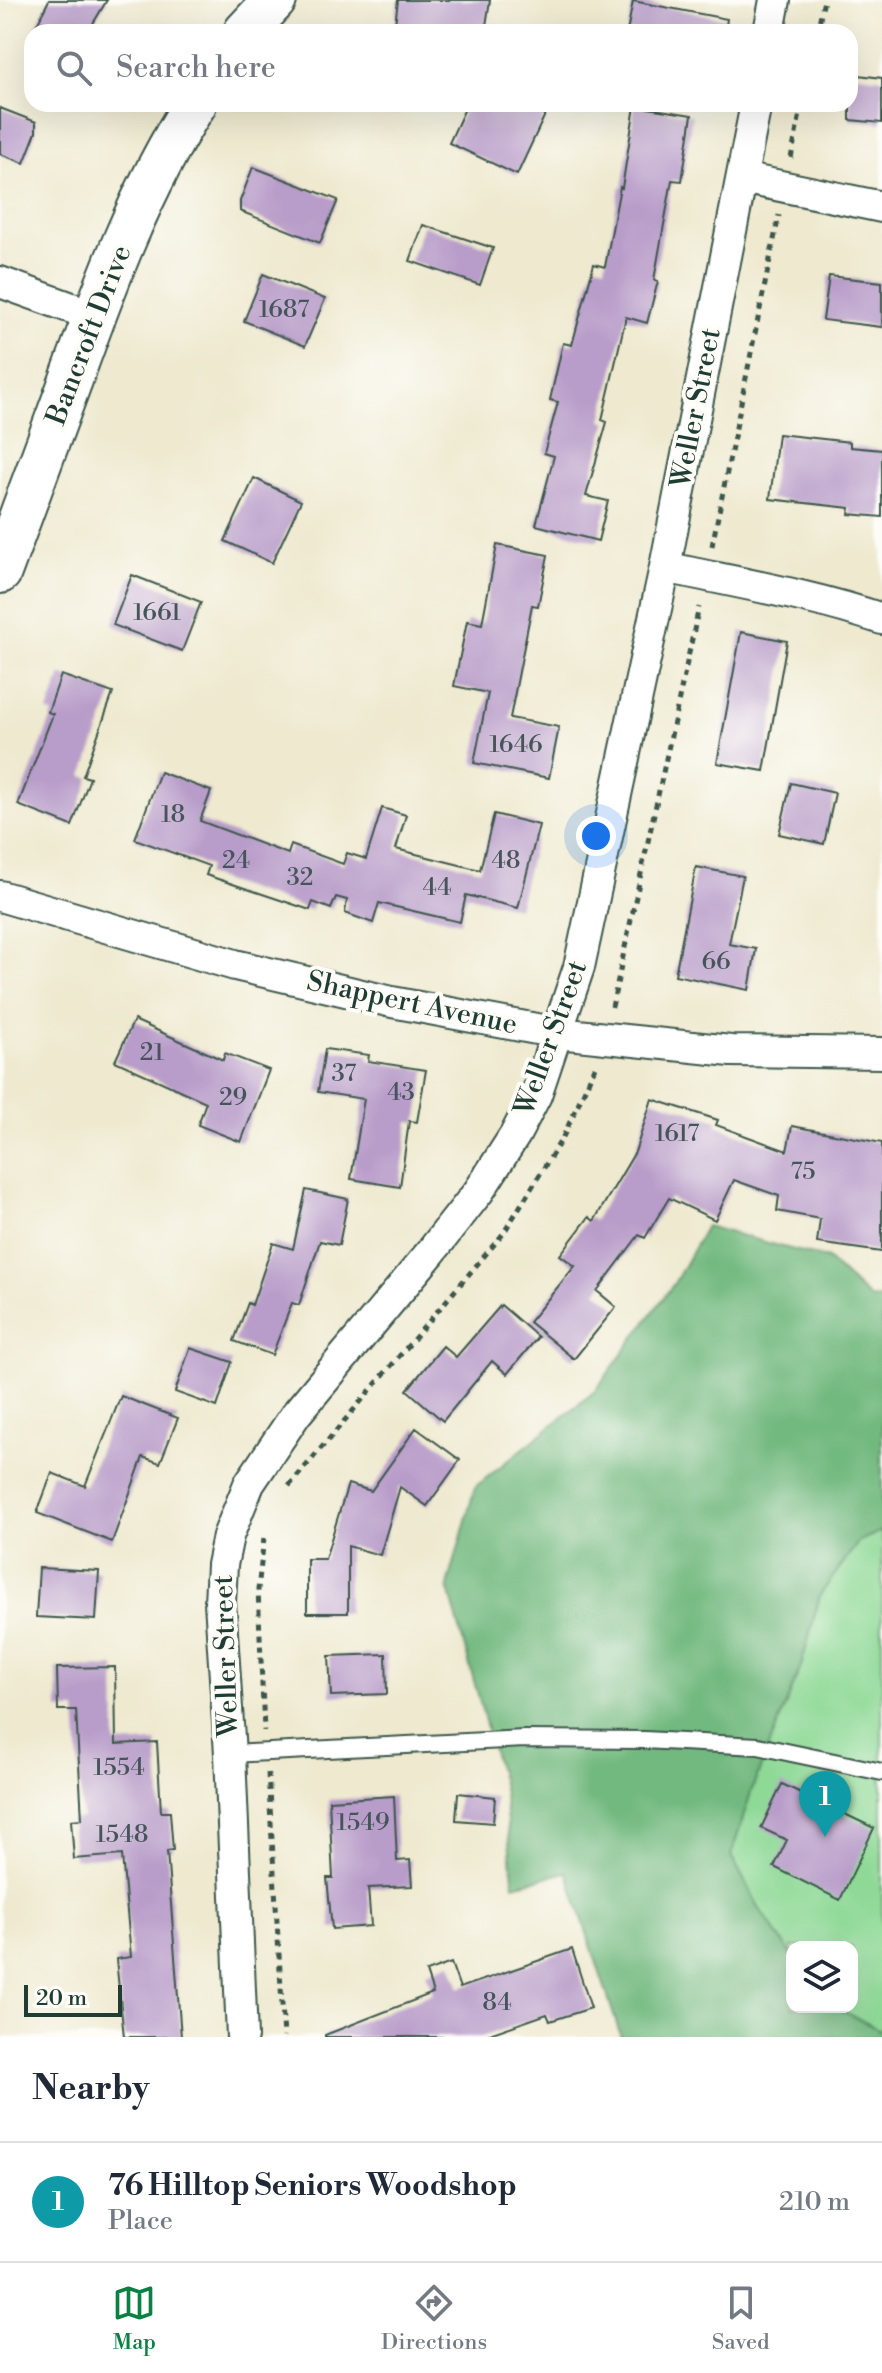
<!DOCTYPE html>
<style>
:root{--surface:#fff;--page:#f2f2f3;--text:#1f2937;--muted:#747a83;--line:#e0e1e3;--accent:#0b8043}
body{margin:0;font-family:"Libre Bodoni",serif;background:var(--page);color:var(--text)}
.controls{position:absolute;right:24px;bottom:24px;display:grid;overflow:hidden;border-radius:16px;box-shadow:0 8px 32px #0002}
.controls button{width:72px;height:72px;display:grid;place-items:center;padding:0;border:0;border-bottom:2px solid var(--line);background:var(--surface);color:var(--text);font:40px sans-serif}
.scale{position:absolute;left:24px;bottom:20px;width:98px;box-sizing:border-box;padding-left:8px;border:4px solid #1f3d34;border-top:0;font-size:22px;line-height:28px;white-space:nowrap;color:#1f3d34;-webkit-text-stroke:6px #fdfcf7;paint-order:stroke}
.you{position:absolute;left:596px;top:836px;width:28px;height:28px;margin:-20px;border:6px solid #fff;border-radius:50%;background:#1a73e8;box-shadow:0 0 0 12px #1a73e833}
.badge{display:grid;place-items:center;width:52px;height:52px;border-radius:50%;background:var(--accent);color:#fff;font-size:26px;font-weight:700}
.pin{position:absolute;translate:-50% -66px;filter:drop-shadow(0 2px 4px #0008)}
.pin::after{content:'';position:absolute;top:42px;width:28px;height:24px;background:inherit;clip-path:polygon(0 0,100% 0,50% 100%)}
.list{margin:0;padding:0;list-style:none}
h2{display:flex;justify-content:space-between;align-items:center;height:104px;margin:0;padding:0 32px;font-size:34px}
h2 small{font-size:26px;font-weight:400;color:var(--muted)}
.list li{display:grid;grid-template-columns:52px 1fr auto;gap:24px;align-items:center;box-sizing:border-box;height:120px;padding:0 32px;border-top:2px solid var(--line)}
.list b{display:block;font-size:30px;white-space:nowrap}
.list p{margin:0;font-size:26px;white-space:nowrap;color:var(--muted)}
.list em{font-size:26px;font-style:normal;color:var(--muted)}
.icon{flex:none;width:44px;height:44px;fill:none;stroke:currentColor;stroke-width:2;stroke-linecap:round;stroke-linejoin:round}
.map{position:relative;flex:none;width:882px;height:2037px;overflow:hidden}
.search{position:absolute;background:var(--surface);box-shadow:0 8px 32px #0002;left:24px;right:24px;top:24px;height:88px;display:flex;align-items:center;gap:20px;box-sizing:border-box;padding:0 28px;border-radius:24px;color:var(--muted);font-size:30px}
.sheet{height:224px;background:var(--surface)}
nav{display:flex;justify-content:space-around;align-items:center;box-sizing:border-box;height:112px;border-top:2px solid var(--line);background:var(--surface);font-size:22px;color:var(--muted)}
nav a{display:grid;justify-items:center;gap:4px}
nav .on{color:var(--accent)}
.map>svg:first-child{display:block}
.green{fill:#8ed996;stroke:#568b65;stroke-width:2}
.forest{fill:#72b97f;stroke:#487b5a;stroke-width:2}
.building{fill:#b89cc9}
.lines{fill:none;stroke-linecap:round;stroke-linejoin:round}
.lane-casing{stroke:#3e574b;stroke-width:20}
.street-casing{stroke:#3e574b;stroke-width:34}
.secondary-casing{stroke:#3e574b;stroke-width:46}
.path{stroke:#3e574b;stroke-width:5;stroke-dasharray:6 6;stroke-linecap:butt}
.lane{stroke:#fff;stroke-width:16}
.street{stroke:#fff;stroke-width:30}
.secondary{stroke:#fff;stroke-width:42}
.labels{text-anchor:middle;dominant-baseline:central;stroke-width:8;stroke-linejoin:round;paint-order:stroke}
.number-label{font-size:24px;fill:#455559}
.street-label{font-size:28px;fill:#1f3d34;stroke:#fdfcf7}
</style>
<div class="map">
<svg width="882" height="2037" viewBox="0 0 882 2037">
<rect width="100%" height="100%" fill="#fdfcf7"/>
<filter id="ink" filterUnits="userSpaceOnUse"><feTurbulence type="fractalNoise" baseFrequency=".0125" numOctaves="2"/><feDisplacementMap in="SourceGraphic" scale="16" xChannelSelector="R" yChannelSelector="G"/><feConvolveMatrix kernelMatrix="1 2 1 2 8 2 1 2 1" color-interpolation-filters="sRGB"/></filter>
<filter id="wash" filterUnits="userSpaceOnUse"><feTurbulence type="fractalNoise" baseFrequency=".006" numOctaves="4" result="noise"/><feDisplacementMap in="SourceGraphic" scale="32" xChannelSelector="R" yChannelSelector="G"/><feGaussianBlur stdDeviation="1.8" result="paint"/><feColorMatrix in="noise" values="0 0 0 0 0 0 0 0 0 0 0 0 0 0 0 0 0 1.4 0 .05"/><feComposite in="paint" operator="in"/></filter>
<g filter="url(#wash)">
<rect width="100%" height="100%" fill="#eee9cf"/>
<path class="green" d="M 882,1531 L 882,2031 L 835,2007 L 852,2007 L 852,1947 L 792,1947 L 792,1955 L 761,1911 L 731,1856 L 751,1792 L 801,1667 L 820,1595 L 859,1541 Z"/>
<path class="forest" d="M 706,1226 L 827,1259 L 869,1298 L 882,1299 L 882,1531 L 859,1541 L 820,1595 L 801,1666 L 751,1792 L 731,1856 L 761,1911 L 792,1955 L 792,2007 L 835,2007 L 882,2031 L 882,2037 L 621,2037 L 567,1872 L 514,1885 L 503,1787 L 448,1586 L 475,1487 L 595,1391 L 675,1282 Z"/>
<g id="blocks">
<path class="building" d="M 49,0 L 107,0 L 88,32 L 33,32 Z
M 398,0 L 490,0 L 485,32 L 394,32 Z
M 633,1 L 727,19 L 725,32 L 627,32 Z
M 850,74 L 882,78 L 882,123 L 850,120 Z
M 467,104 L 550,104 L 517,175 L 449,143 Z
M 635,106 L 692,115 L 682,181 L 672,180 L 654,280 L 658,281 L 647,323 L 626,317 L 602,420 L 607,422 L 586,496 L 608,501 L 598,541 L 536,525 L 554,456 L 544,453 L 558,402 L 550,400 L 563,343 L 572,345 L 594,264 L 605,267 L 620,187 L 622,188 Z
M 0,108 L 36,122 L 36,132 L 24,163 L 0,154 Z
M 253,167 L 338,200 L 320,243 L 240,211 L 240,201 Z
M 423,225 L 493,248 L 480,285 L 410,261 Z
M 263,274 L 325,299 L 305,346 L 244,321 Z
M 829,276 L 882,282 L 882,327 L 823,320 Z
M 778,434 L 850,442 L 850,447 L 882,450 L 882,517 L 849,514 L 850,508 L 770,499 Z
M 254,478 L 301,501 L 272,563 L 225,541 Z
M 497,545 L 548,555 L 538,606 L 532,605 L 510,718 L 559,727 L 549,778 L 474,763 L 488,693 L 454,686 L 467,621 L 482,624 Z
M 132,575 L 201,602 L 182,651 L 113,625 Z
M 741,632 L 787,641 L 764,771 L 717,763 Z
M 61,675 L 113,693 L 83,776 L 90,778 L 72,826 L 18,805 L 53,714 L 48,712 Z
M 160,772 L 211,791 L 200,821 L 288,854 L 291,845 L 343,864 L 347,853 L 366,859 L 382,808 L 406,815 L 396,849 L 480,870 L 494,814 L 539,825 L 518,908 L 466,895 L 460,922 L 379,903 L 373,923 L 345,913 L 347,900 L 336,897 L 331,909 L 313,902 L 310,910 L 206,875 L 209,866 L 135,839 Z
M 791,783 L 835,793 L 824,844 L 779,834 Z
M 696,867 L 743,876 L 729,944 L 756,949 L 749,990 L 675,975 Z
M 134,1020 L 223,1060 L 225,1053 L 269,1070 L 241,1142 L 198,1125 L 206,1102 L 115,1061 Z
M 325,1049 L 369,1055 L 368,1061 L 426,1070 L 417,1122 L 409,1121 L 400,1187 L 351,1179 L 364,1099 L 318,1092 Z
M 652,1099 L 718,1120 L 716,1125 L 787,1151 L 792,1126 L 882,1143 L 882,1252 L 817,1243 L 820,1219 L 777,1211 L 779,1196 L 734,1180 L 715,1220 L 669,1198 L 645,1238 L 639,1235 L 597,1291 L 616,1307 L 574,1359 L 529,1322 L 575,1266 L 560,1255 L 589,1217 L 594,1221 L 635,1152 Z
M 306,1190 L 348,1199 L 339,1245 L 320,1241 L 299,1305 L 292,1303 L 272,1355 L 234,1341 L 248,1303 L 252,1305 L 273,1243 L 293,1249 Z
M 501,1305 L 538,1337 L 507,1374 L 492,1361 L 443,1421 L 407,1390 L 443,1346 L 456,1357 Z
M 190,1348 L 232,1362 L 217,1407 L 175,1392 Z
M 121,1396 L 178,1418 L 160,1463 L 143,1457 L 112,1542 L 37,1513 L 52,1473 L 85,1486 Z
M 416,1428 L 460,1460 L 427,1506 L 400,1487 L 380,1555 L 348,1546 L 348,1613 L 307,1613 L 307,1559 L 325,1559 L 348,1484 L 371,1491 Z
M 39,1568 L 99,1571 L 96,1620 L 36,1617 Z
M 386,1654 L 387,1694 L 331,1696 L 329,1656 Z
M 115,1667 L 116,1744 L 157,1742 L 161,1812 L 170,1812 L 173,1850 L 167,1851 L 181,2037 L 124,2037 L 116,1959 L 131,1957 L 122,1855 L 74,1859 L 71,1820 L 82,1819 L 76,1710 L 58,1710 L 57,1668 Z
M 782,1784 L 874,1828 L 840,1900 L 774,1867 L 787,1840 L 761,1828 Z
M 458,1793 L 495,1797 L 493,1823 L 456,1820 Z
M 394,1796 L 397,1861 L 410,1860 L 412,1886 L 368,1888 L 371,1926 L 332,1929 L 327,1878 L 333,1878 L 329,1800 Z
M 572,1949 L 591,2008 L 550,2021 L 547,2014 L 481,2037 L 325,2037 L 325,2035 L 433,1993 L 426,1972 L 451,1963 L 460,1988 Z"/>
</g>
</g>
<g filter="url(#ink)">
<use href="#blocks" fill-opacity="0" stroke="#3e574b" stroke-width="2"/>
<g class="lines">
<defs>
<path id="lane" d="M 230,1754 L 525,1739 L 644,1740 L 758,1746 L 882,1772"/>
<path id="street" d="M 769,32 L 775,0
M 742,178 L 882,207
M 0,282 L 94,316
M 665,567 C 738,583 811,595 882,619
M 0,896 L 235,965 L 392,1002 L 558,1033 L 731,1051 L 882,1053
M 242,2037 L 230,1754 L 220,1602 L 222,1565 L 228,1536 L 249,1484 L 296,1414 L 431,1252 L 479,1191 L 515,1135 L 536,1095 L 579,967 L 665,567 L 756,104"/>
<path id="secondary" d="M 245,32 L 275,0
M 0,572 C 24,507 48,442 72,377 C 106,283 141,188 195,104"/>
</defs>
<use href="#lane" class="lane-casing"/>
<use href="#street" class="street-casing"/>
<use href="#secondary" class="secondary-casing"/>
<path class="path" d="M 817,32 L 824,0
M 791,158 L 802,104
M 712,546 L 779,215
M 612,1007 L 699,607
M 289,1486 L 503,1234 L 563,1137 L 595,1067
M 264,1538 L 258,1589 L 264,1731
M 268,1773 L 284,2037"/>
<use href="#lane" class="lane"/>
<use href="#street" class="street"/>
<use href="#secondary" class="secondary"/>
</g>
</g>
<g class="labels">
<g class="number-label">
<text x="284" y="310">1687</text>
<text x="157" y="613">1661</text>
<text x="516" y="745">1646</text>
<text x="173" y="815">18</text>
<text x="236" y="861">24</text>
<text x="506" y="861">48</text>
<text x="300" y="878">32</text>
<text x="437" y="888">44</text>
<text x="716" y="962">66</text>
<text x="152" y="1053">21</text>
<text x="344" y="1074">37</text>
<text x="401" y="1093">43</text>
<text x="233" y="1098">29</text>
<text x="677" y="1134">1617</text>
<text x="803" y="1172">75</text>
<text x="119" y="1768">1554</text>
<text x="363" y="1823">1549</text>
<text x="122" y="1835">1548</text>
<text x="497" y="2003">84</text>
</g>
<g class="street-label">
<text transform="translate(89 335) rotate(-69)">Bancroft Drive</text>
<text transform="translate(696 408) rotate(-79)">Weller Street</text>
<text transform="translate(412 1003) rotate(12)">Shappert Avenue</text>
<text transform="translate(551 1038) rotate(-70)">Weller Street</text>
<text transform="translate(226 1656) rotate(-92)">Weller Street</text>
</g>
</g>
</svg>
<div class="controls">
<button><svg class="icon" aria-label="layers" viewBox="0 0 24 24"><path d="M12 4l9 5-9 5-9-5zM3 14l9 5 9-5"/></svg></button>
</div>
<div class="scale">20 m</div>
<div class="you"></div>
<div class="pin badge" style="left:825px;top:1837px;background:#0f9aa8">1</div>
<div class="search"><svg class="icon" aria-label="search" viewBox="0 0 24 24"><circle cx="10" cy="10" r="6"/><path d="M15 15l6 6"/></svg>Search here</div>
</div>
<section class="sheet">
<h2>Nearby<small></small></h2>
<ul class="list">
<li><span class="badge" style="background:#0f9aa8">1</span><div><b>76 Hilltop Seniors Woodshop</b><p>Place</p></div><em>210 m</em></li>
</ul>
</section>
<nav>
<a class="on"><svg class="icon" aria-label="map" viewBox="0 0 24 24"><path d="M3 6l6-2 6 2 6-2v14l-6 2-6-2-6 2zM9 4v14M15 6v14"/></svg>Map</a>
<a><svg class="icon" aria-label="directions" viewBox="0 0 24 24"><path d="M12 3l9 9-9 9-9-9zM9 14v-3h6M13 9l2 2-2 2"/></svg>Directions</a>
<a><svg class="icon" aria-label="saved" viewBox="0 0 24 24"><path d="M7 4h10v16l-5-4-5 4z"/></svg>Saved</a>
</nav>
